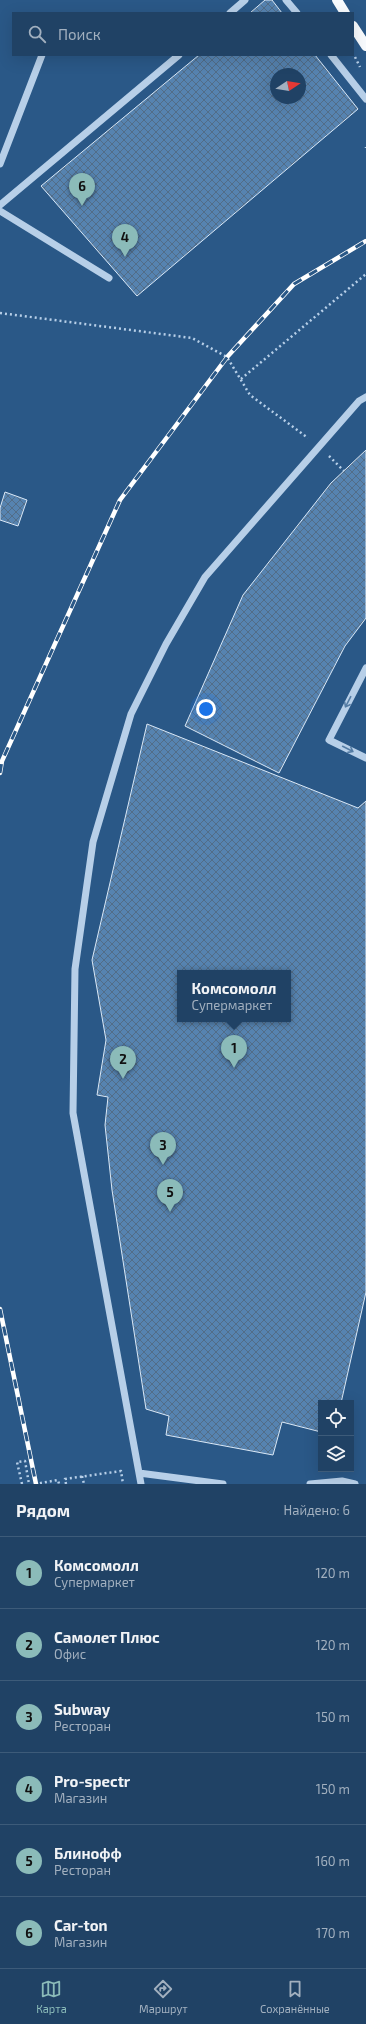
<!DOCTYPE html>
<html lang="ru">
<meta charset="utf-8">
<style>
:root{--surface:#204265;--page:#2d4d6e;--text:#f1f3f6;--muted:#a2b0bf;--line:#3d5b79;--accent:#8bbbb9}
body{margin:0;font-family:"Exo 2",sans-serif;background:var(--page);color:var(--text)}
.controls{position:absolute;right:12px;bottom:12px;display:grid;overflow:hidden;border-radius:0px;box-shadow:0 4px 16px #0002}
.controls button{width:36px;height:36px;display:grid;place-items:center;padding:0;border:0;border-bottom:1px solid var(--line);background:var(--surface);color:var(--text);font:20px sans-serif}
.compass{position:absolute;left:270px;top:68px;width:36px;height:36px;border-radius:50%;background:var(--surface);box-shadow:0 4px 16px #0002;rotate:78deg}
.you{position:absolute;left:206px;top:709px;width:14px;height:14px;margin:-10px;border:3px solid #fff;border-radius:50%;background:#1a73e8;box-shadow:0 0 0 6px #1a73e833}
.badge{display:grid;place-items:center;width:26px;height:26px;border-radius:50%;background:var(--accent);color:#111;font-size:13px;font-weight:700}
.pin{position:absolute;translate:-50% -33px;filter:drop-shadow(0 1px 2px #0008)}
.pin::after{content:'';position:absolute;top:21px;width:14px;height:12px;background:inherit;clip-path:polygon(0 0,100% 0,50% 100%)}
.popup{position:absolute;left:177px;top:970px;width:114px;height:52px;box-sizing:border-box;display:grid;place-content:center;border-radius:0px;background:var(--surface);filter:drop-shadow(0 1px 3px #0005);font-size:13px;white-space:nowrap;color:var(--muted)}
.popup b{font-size:15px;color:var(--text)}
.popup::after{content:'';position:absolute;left:50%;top:100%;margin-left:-8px;border:8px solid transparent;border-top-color:var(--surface)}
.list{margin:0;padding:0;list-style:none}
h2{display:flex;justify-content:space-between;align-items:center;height:52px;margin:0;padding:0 16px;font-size:17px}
h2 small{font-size:13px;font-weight:400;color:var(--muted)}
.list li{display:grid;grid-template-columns:26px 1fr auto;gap:12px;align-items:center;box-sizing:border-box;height:72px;padding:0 16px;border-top:1px solid var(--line)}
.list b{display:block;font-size:15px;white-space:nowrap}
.list p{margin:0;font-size:13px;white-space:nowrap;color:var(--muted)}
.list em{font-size:13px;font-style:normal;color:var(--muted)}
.icon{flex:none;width:22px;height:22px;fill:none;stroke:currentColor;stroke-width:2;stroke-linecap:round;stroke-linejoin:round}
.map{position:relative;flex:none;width:366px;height:1484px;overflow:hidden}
.search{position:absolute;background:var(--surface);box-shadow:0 4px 16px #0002;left:12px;right:12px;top:12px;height:44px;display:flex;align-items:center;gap:10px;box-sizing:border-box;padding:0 14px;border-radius:0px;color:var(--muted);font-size:15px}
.sheet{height:484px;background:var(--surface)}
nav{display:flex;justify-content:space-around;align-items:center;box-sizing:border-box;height:56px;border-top:1px solid var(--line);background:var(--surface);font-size:11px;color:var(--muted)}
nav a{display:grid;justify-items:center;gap:2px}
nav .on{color:var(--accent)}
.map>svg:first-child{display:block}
.building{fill:url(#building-cross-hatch);stroke:#dae8f6;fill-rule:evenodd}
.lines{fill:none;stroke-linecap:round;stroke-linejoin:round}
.path{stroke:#b7cfe8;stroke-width:2.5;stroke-dasharray:2 3;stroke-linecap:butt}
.minor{stroke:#b7cfe8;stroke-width:7}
.major{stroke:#f8fbfe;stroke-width:10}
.rail-casing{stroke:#fff;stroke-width:4.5}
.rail{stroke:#2a5887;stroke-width:3;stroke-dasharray:9;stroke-linecap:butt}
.oneway{stroke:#547ca4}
</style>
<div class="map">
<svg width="366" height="1484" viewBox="0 0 366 1484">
<defs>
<pattern id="building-cross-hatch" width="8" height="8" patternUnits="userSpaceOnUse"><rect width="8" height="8" fill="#5683b0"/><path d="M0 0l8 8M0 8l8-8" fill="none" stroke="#526d88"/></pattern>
</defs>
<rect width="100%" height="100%" fill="#2a5887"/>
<path class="building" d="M 265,0 L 272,0 L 282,13 L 250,13 Z
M 199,55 L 315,55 L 358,109 L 137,296 L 41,186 ZM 276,74 L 300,74 L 300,98 L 276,98 Z
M 366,450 L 366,618 L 345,646 L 279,773 L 185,726 L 243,595 L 331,483 Z
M 5,492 L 27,500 L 18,526 L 0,520 L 0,508 Z
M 147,724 L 358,808 L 366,801 L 366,1292 L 341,1403 L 321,1403 L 321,1432 L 282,1422 L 273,1455 L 166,1435 L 169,1416 L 146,1409 L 112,1190 L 105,1125 L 108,1097 L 97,1095 L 106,1040 L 92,960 ZM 180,973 L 288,973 L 288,1019 L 180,1019 Z"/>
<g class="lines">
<path class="path" d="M 355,57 L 360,67
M 366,147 L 366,148
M 0,313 L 192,338 L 227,357 L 250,395 L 308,438
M 241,379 L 366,274
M 329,456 L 344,471
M 82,1476 L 84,1484
M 22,1484 L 17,1462 L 25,1461 L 29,1484
M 35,1484 L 58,1480 L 59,1484
M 66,1484 L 65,1479 L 121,1471 L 123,1484"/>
<path class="minor" d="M 286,0 L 297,13
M 230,13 L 245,0
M 331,55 L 366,99
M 0,164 L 42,55
M 0,205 L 179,55
M 0,211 L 109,278
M 366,668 L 329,740 L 366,758
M 139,1473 L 223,1484
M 141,1484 L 73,1113 L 75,969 L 93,842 L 131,714 L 166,644 L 205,577 L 359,401 L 366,397
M 310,1484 L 342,1481 L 355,1484"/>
<path class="major" d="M 337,0 L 345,13
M 353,26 L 366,46"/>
<defs>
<path id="rail" d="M 0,773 L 2,761 L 120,500 L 228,356 L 294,284 L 366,241
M 0,1309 L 36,1484"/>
</defs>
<use href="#rail" class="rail-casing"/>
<use href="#rail" class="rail"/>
</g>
<defs><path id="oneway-shaft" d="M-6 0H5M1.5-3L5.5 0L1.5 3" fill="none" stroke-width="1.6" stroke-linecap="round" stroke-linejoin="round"/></defs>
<g class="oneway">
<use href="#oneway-shaft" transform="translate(348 702) rotate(117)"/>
<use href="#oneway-shaft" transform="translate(348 749) rotate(27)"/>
</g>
</svg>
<div class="controls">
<button><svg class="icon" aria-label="locate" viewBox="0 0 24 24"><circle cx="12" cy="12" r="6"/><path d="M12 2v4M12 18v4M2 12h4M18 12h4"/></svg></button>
<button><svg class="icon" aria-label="layers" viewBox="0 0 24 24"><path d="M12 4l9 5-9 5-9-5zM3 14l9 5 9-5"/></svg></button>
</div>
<svg class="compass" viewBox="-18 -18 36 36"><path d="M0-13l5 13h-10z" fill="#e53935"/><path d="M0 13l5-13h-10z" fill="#a2b0bf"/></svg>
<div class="you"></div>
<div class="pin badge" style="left:234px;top:1068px">1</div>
<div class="popup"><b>Комсомолл</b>Супермаркет</div>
<div class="pin badge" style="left:123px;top:1079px">2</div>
<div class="pin badge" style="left:163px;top:1165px">3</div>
<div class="pin badge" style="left:125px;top:257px">4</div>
<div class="pin badge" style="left:170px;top:1212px">5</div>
<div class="pin badge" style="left:82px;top:206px">6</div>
<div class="search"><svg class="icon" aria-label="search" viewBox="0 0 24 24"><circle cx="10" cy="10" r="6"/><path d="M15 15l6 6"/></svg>Поиск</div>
</div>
<section class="sheet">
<h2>Рядом<small>Найдено: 6</small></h2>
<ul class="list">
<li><span class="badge">1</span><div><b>Комсомолл</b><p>Супермаркет</p></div><em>120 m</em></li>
<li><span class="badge">2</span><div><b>Самолет Плюс</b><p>Офис</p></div><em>120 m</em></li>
<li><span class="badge">3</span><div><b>Subway</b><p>Ресторан</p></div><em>150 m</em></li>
<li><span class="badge">4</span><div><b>Pro-spectr</b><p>Магазин</p></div><em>150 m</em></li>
<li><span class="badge">5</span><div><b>Блинофф</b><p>Ресторан</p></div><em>160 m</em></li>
<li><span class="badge">6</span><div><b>Car-ton</b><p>Магазин</p></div><em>170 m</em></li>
</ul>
</section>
<nav>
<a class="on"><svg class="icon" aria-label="map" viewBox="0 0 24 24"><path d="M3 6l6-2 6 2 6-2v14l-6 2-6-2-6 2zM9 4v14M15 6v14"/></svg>Карта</a>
<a><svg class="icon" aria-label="directions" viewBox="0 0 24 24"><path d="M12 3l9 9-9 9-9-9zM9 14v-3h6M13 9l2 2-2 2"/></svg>Маршрут</a>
<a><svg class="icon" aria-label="saved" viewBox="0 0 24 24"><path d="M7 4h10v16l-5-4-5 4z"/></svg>Сохранённые</a>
</nav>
